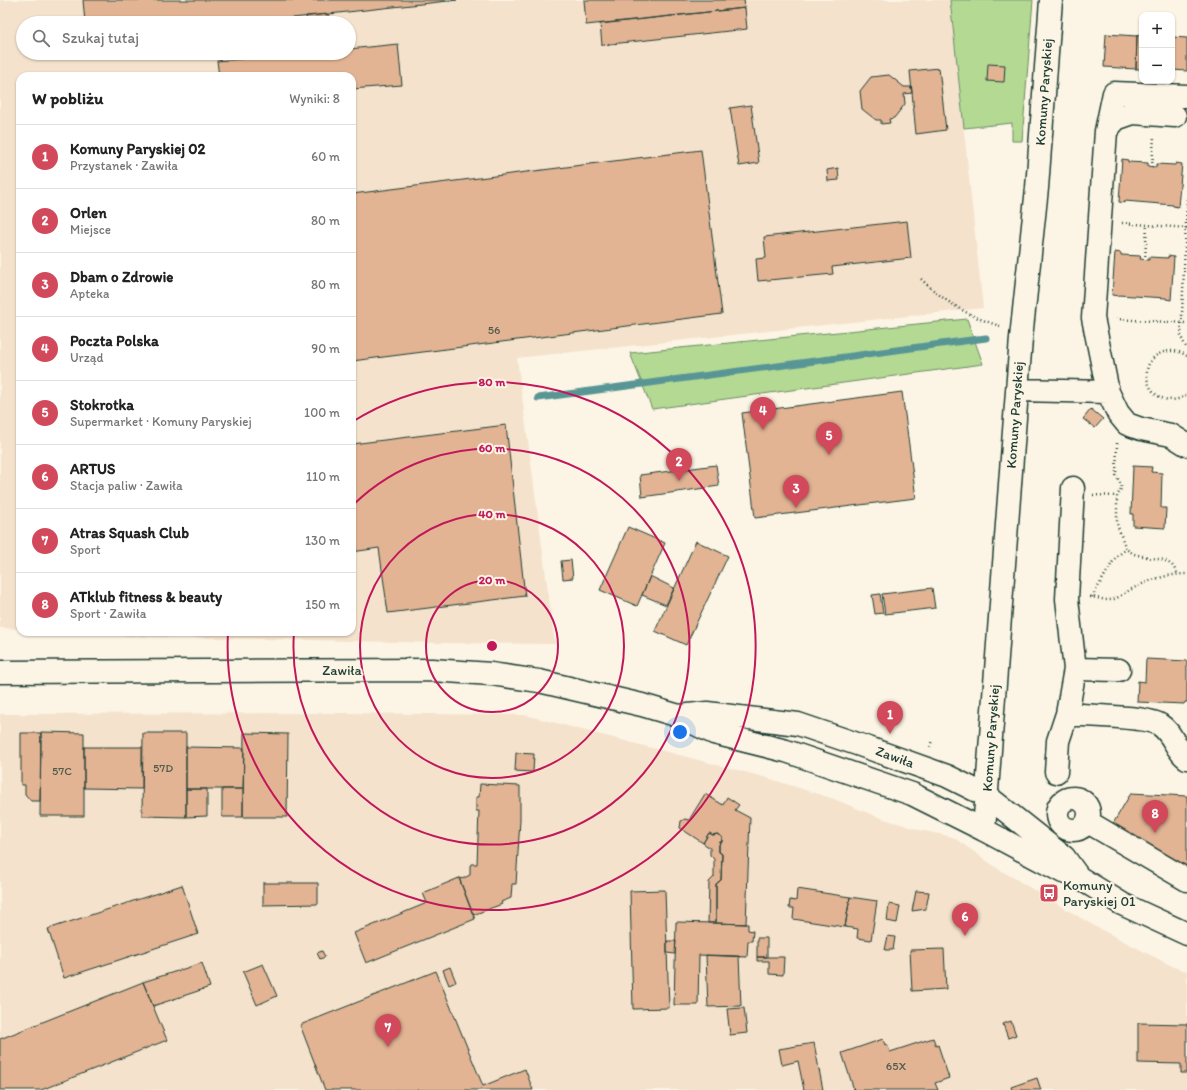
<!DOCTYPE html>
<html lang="pl">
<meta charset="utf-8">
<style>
:root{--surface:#fff;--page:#f6f6f6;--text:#222;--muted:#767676;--line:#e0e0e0;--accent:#d1495b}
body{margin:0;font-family:Itim,sans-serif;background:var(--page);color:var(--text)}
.controls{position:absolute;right:12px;top:12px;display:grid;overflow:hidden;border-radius:8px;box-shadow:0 1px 3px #0004}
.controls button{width:36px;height:36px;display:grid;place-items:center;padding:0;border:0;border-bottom:1px solid var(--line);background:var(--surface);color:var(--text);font:20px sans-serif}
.you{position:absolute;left:680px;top:732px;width:14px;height:14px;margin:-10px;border:3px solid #fff;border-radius:50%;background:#1a73e8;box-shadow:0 0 0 6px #1a73e833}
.badge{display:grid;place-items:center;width:26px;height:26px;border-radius:50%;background:var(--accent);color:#fff;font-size:13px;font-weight:700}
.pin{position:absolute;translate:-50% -33px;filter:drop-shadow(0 1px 2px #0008)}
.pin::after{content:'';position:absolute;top:21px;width:14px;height:12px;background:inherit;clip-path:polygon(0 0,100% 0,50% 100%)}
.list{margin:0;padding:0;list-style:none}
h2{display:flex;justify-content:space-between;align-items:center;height:52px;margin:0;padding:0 16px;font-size:17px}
h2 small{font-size:13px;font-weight:400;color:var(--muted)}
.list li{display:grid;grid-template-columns:26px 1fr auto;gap:12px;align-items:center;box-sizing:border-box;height:64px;padding:0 16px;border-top:1px solid var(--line)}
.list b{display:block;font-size:15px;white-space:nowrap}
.list p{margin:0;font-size:13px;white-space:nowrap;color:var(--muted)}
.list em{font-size:13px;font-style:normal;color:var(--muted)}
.icon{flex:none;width:22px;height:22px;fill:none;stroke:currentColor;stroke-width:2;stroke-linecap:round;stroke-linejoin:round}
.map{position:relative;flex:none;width:1187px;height:1090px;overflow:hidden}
.search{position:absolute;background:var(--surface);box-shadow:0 1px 3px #0004;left:16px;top:16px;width:340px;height:44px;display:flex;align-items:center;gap:10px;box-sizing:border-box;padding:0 14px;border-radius:22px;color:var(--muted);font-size:15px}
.panel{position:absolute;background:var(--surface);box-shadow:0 1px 3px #0004;left:16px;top:72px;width:340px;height:564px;border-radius:12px}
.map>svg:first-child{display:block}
.built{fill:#f4e2cc;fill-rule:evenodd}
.green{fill:#b4d993;stroke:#6a8b64}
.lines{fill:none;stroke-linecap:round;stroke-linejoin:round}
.stream{stroke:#589595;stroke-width:7}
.building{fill:#e2b493;stroke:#1f3d34}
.minor-casing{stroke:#1f3d34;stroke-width:25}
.path{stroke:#1f3d34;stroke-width:2.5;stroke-dasharray:1 3;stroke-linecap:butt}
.minor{stroke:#fcf5e5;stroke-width:22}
.ring{fill:none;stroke:#c2185b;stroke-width:2}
.labels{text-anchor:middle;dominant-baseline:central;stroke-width:4;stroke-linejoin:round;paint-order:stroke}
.number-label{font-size:12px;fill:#505b4c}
.street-label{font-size:14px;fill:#1f3d34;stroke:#fcf5e5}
.poi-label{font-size:14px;fill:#1f3d34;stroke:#fcf5e5;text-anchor:start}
.centre{fill:#c2185b;stroke:#fcf5e5;stroke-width:2}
.ring-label{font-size:12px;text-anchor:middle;font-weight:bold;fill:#c2185b;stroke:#fcf5e5;stroke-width:4;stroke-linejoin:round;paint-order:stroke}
</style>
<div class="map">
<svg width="1187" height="1090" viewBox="0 0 1187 1090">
<rect width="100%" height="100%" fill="#fcf5e5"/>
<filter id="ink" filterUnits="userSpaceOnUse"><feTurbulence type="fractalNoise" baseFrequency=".025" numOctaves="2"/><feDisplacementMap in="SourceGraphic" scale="8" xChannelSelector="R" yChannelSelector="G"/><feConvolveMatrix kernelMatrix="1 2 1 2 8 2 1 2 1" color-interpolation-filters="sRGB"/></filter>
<g filter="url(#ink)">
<path class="built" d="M 0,0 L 950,0 L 983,308 L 517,358 L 555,644 L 439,643 L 128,636 L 67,632 L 352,632 L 352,76 L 20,76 L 20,629 L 0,628 ZM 23,23 L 349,23 L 349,53 L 23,53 Z
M 342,713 L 525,715 L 764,777 L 834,799 L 878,817 L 920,830 L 953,837 L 997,868 L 1096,927 L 1176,968 L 1187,971 L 1187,1090 L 0,1090 L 0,714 Z"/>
<path class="green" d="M 950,0 L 1033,0 L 1022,141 L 1012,141 L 1012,123 L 964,128 Z
M 967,319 L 983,364 L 652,409 L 630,353 Z"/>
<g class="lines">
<path class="stream" d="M 538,398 L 986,338"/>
</g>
<path class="building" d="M 83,0 L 457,0 L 247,23 L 85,23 Z
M 584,0 L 744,0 L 745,8 L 586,25 Z
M 745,8 L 747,29 L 602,45 L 600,24 Z
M 328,14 L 329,23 L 307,23 L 306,16 Z
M 1106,34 L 1137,36 L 1137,35 L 1136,69 L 1104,67 Z
M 1137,35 L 1142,36 L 1142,69 L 1136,69 Z
M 1172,37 L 1187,38 L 1187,71 L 1172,70 Z
M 398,44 L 402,85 L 352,89 L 352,76 L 219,76 L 217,61 L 306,53 L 349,53 L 349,49 Z
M 988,64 L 1005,65 L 1004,82 L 987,81 Z
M 939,68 L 946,130 L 916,134 L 910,71 Z
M 889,75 L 904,87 L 911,87 L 912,93 L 904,94 L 905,104 L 894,118 L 889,119 L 890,123 L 881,124 L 881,120 L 876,120 L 862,109 L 860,91 L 871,77 Z
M 751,105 L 759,163 L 739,166 L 730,108 Z
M 701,150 L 722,314 L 352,361 L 352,194 Z
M 1122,159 L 1128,160 L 1128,162 L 1148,163 L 1148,166 L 1152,167 L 1156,167 L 1156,164 L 1175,165 L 1176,163 L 1182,164 L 1178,207 L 1173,206 L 1173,205 L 1125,201 L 1125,203 L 1119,202 Z
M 838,168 L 839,180 L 828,181 L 827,170 Z
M 907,221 L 911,258 L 832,267 L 833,274 L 758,281 L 756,259 L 766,258 L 764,237 Z
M 1115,252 L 1121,253 L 1121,255 L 1141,256 L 1140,259 L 1149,260 L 1149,257 L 1168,258 L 1168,256 L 1174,257 L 1171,300 L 1166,299 L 1166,298 L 1118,295 L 1118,296 L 1112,295 Z
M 902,392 L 916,498 L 755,518 L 742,413 Z
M 1091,409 L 1103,419 L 1095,428 L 1083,419 Z
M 506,425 L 525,596 L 388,613 L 379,548 L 352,552 L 352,444 Z
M 716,465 L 719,486 L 642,497 L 640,475 Z
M 1133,466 L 1152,467 L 1151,472 L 1162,473 L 1161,508 L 1166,508 L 1165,528 L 1133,526 L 1133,514 L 1131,514 Z
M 628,527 L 665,543 L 637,606 L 600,590 Z
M 696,541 L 728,556 L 686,645 L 655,631 Z
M 571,560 L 573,578 L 563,579 L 561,561 Z
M 650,576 L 674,588 L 666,605 L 642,595 Z
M 932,588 L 935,608 L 885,614 L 882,594 Z
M 880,594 L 883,613 L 875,614 L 872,595 Z
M 1146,659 L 1187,661 L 1187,702 L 1185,702 L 1184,704 L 1137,702 L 1138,681 L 1145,682 Z
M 41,732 L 84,733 L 84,816 L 40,816 Z
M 21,733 L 41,733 L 40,801 L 31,801 L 25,794 L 25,785 L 21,785 Z
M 143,733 L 186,733 L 186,817 L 142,816 Z
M 244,733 L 288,734 L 287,817 L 243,817 Z
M 84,747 L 142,747 L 142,789 L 84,788 Z
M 186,747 L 244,748 L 243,789 L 186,789 Z
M 516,753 L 534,754 L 533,772 L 515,771 Z
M 480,784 L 520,786 L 520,820 L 516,884 L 512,884 L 511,898 L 501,902 L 502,904 L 473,915 L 459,878 L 461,878 L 462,879 L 470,875 L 470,866 L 471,864 L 477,864 L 479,811 L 476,811 L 476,797 L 479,797 Z
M 186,789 L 207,789 L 207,816 L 186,817 Z
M 222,789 L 243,789 L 243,817 L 222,817 Z
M 1131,793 L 1187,796 L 1187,867 L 1111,827 Z
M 705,794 L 723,805 L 727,797 L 739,805 L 735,810 L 750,818 L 746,924 L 716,923 L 716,884 L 721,880 L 722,854 L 719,852 L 719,845 L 720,842 L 722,842 L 722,837 L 717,834 L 713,835 L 709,833 L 703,843 L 680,828 L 681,821 L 685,819 L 689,820 Z
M 709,833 L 713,835 L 717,834 L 722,837 L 722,842 L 720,842 L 719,845 L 719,852 L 722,854 L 721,880 L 716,884 L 716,923 L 708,923 L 709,882 L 714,877 L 714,859 L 710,855 L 710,848 L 703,843 Z
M 459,878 L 475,919 L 366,963 L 354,933 L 427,903 L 423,893 Z
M 263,883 L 318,883 L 318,904 L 263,905 Z
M 182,885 L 198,934 L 64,978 L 48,929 Z
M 797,889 L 850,897 L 845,927 L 793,919 L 794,908 L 789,908 L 790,900 L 796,901 Z
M 665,890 L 669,1008 L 633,1009 L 630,891 Z
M 916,891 L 929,892 L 926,909 L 912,911 Z
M 850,897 L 877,901 L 871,940 L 857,938 L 858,929 L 845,927 Z
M 889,904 L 900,906 L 897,923 L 887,921 Z
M 676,922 L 748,924 L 748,930 L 753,931 L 752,941 L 748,941 L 747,957 L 699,955 L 698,1005 L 674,1005 Z
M 888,936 L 895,937 L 893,950 L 885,950 Z
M 757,938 L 767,938 L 767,957 L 757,957 Z
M 667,941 L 676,941 L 675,954 L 667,953 Z
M 944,949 L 946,989 L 912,991 L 910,950 Z
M 322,951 L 325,957 L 320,959 L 317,953 Z
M 706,955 L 739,956 L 741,1006 L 708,1007 Z
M 757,957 L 784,957 L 783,975 L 769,974 L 769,961 L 757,961 Z
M 202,963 L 210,987 L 153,1006 L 143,982 Z
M 263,964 L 277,996 L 257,1005 L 243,972 Z
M 450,967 L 456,982 L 449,985 L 443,970 Z
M 436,971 L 483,1086 L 525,1069 L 533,1090 L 325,1090 L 300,1025 Z
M 143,982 L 167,1040 L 41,1090 L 0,1090 L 0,1039 Z
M 744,1008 L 747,1033 L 730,1035 L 727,1009 Z
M 1011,1021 L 1016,1035 L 1008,1038 L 1003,1024 Z
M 1138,1023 L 1187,1024 L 1187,1073 L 1181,1073 L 1181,1064 L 1138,1063 Z
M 933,1038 L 936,1046 L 938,1045 L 949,1078 L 935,1083 L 938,1090 L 854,1090 L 842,1053 L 883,1039 L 885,1045 L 887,1044 L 890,1052 Z
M 814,1043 L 823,1090 L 804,1090 L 798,1061 L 782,1065 L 779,1049 Z
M 1037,1078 L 1041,1090 L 1012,1090 L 1011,1087 Z"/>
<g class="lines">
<defs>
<path id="minor" d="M 1187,96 L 1114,93 L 1106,131 L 1093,318 L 1108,392 L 1118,413 L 1127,424 L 1141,429 L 1171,435 L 1187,445
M 1106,131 L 1116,119 L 1133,113 L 1175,116
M 1017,390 L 1108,392
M 1075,669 L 1119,670
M 0,672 L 432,670 L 491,674 L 539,681 L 642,705 L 679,716 L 714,733 L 786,751 L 912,794 L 984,830 L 1063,872 L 1078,877 L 1122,904 L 1187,934
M 1067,714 L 1075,669 L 1067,599 L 1073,488
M 679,716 L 707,713 L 798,724 L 860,745 L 947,776 L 987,796 L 1064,857 L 1077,875
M 1056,772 L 1058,741 L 1067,714 C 1085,716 1148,716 1160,725 C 1173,733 1175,750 1187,758
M1057 814a16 16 0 1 1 32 0a16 16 0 1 1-32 0Z
M 1088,822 L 1187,880
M 984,830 L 1021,338 L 1037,188 L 1051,0"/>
</defs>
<use href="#minor" class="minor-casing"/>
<path class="path" d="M 1152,167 L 1154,136
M 1187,199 L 1181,337 L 1187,349
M 1122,223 L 1187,228
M 1145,260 L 1147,225
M 921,279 C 945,302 968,316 1000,326
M 1116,319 L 1187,323
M 1187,356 C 1180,351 1172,350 1164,352 C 1130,362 1151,416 1187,395
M 1117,443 L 1116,475 L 1122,487 L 1117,496 L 1117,524 L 1126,549 L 1134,554 L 1147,557 L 1164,560 L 1172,565 L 1178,574
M 1093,495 L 1117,496
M 1090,597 C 1098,597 1106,602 1114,599 C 1120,597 1125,592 1130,590 C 1148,580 1167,574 1187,574
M 1092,597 L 1115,558 L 1126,549
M 930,747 L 932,740"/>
<use href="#minor" class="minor"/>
</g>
</g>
<g class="ring">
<circle cx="492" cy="646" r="66"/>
<circle cx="492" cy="646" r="132"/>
<path d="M353 505A198 198 0 1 1 294 632"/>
<path d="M352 422A264 264 0 1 1 228 632"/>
</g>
<defs>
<symbol id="bus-square" viewBox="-11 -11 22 22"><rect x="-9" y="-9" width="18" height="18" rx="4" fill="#d1495b" stroke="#fcf5e5"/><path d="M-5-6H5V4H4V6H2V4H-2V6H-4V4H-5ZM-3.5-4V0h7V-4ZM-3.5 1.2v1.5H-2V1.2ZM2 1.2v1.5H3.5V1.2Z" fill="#fff"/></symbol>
</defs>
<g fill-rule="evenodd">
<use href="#bus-square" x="1038" y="882" width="22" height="22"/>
</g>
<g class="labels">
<g class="number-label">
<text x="494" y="330">56</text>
<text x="163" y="768">57D</text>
<text x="62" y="771">57C</text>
<text x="896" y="1066">65X</text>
</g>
<g class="street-label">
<text transform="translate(1044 92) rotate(-86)">Komuny Paryskiej</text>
<text transform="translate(1015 415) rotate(-86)">Komuny Paryskiej</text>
<text x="342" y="670">Zawiła</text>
<text transform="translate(991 738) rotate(-86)">Komuny Paryskiej</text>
<text transform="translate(895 757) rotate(20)">Zawiła</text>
</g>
<g class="poi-label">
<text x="1063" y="885">Komuny<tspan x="1063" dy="16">Paryskiej 01</tspan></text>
</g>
</g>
<circle cx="492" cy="646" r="6" class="centre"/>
<g class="ring-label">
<text x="492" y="386">80 m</text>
<text x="492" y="452">60 m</text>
<text x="492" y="518">40 m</text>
<text x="492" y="584">20 m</text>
</g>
</svg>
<div class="controls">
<button>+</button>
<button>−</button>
</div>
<div class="you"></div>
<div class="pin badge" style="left:890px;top:734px">1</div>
<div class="pin badge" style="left:679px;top:481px">2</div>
<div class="pin badge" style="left:796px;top:508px">3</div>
<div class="pin badge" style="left:763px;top:430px">4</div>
<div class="pin badge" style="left:829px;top:455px">5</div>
<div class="pin badge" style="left:965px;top:936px">6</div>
<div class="pin badge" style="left:388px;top:1047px">7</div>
<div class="pin badge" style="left:1155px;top:833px">8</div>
<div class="search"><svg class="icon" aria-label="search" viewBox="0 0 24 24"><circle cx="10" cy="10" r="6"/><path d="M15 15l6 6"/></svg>Szukaj tutaj</div>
<section class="panel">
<h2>W pobliżu<small>Wyniki: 8</small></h2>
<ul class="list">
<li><span class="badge">1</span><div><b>Komuny Paryskiej 02</b><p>Przystanek · Zawiła</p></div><em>60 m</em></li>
<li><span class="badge">2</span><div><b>Orlen</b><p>Miejsce</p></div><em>80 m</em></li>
<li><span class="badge">3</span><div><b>Dbam o Zdrowie</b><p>Apteka</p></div><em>80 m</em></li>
<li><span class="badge">4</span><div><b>Poczta Polska</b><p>Urząd</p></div><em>90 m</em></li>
<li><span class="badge">5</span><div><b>Stokrotka</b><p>Supermarket · Komuny Paryskiej</p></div><em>100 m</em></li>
<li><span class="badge">6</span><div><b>ARTUS</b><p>Stacja paliw · Zawiła</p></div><em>110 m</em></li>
<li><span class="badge">7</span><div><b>Atras Squash Club</b><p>Sport</p></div><em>130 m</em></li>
<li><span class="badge">8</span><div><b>ATklub fitness &amp; beauty</b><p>Sport · Zawiła</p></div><em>150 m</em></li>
</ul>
</section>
</div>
